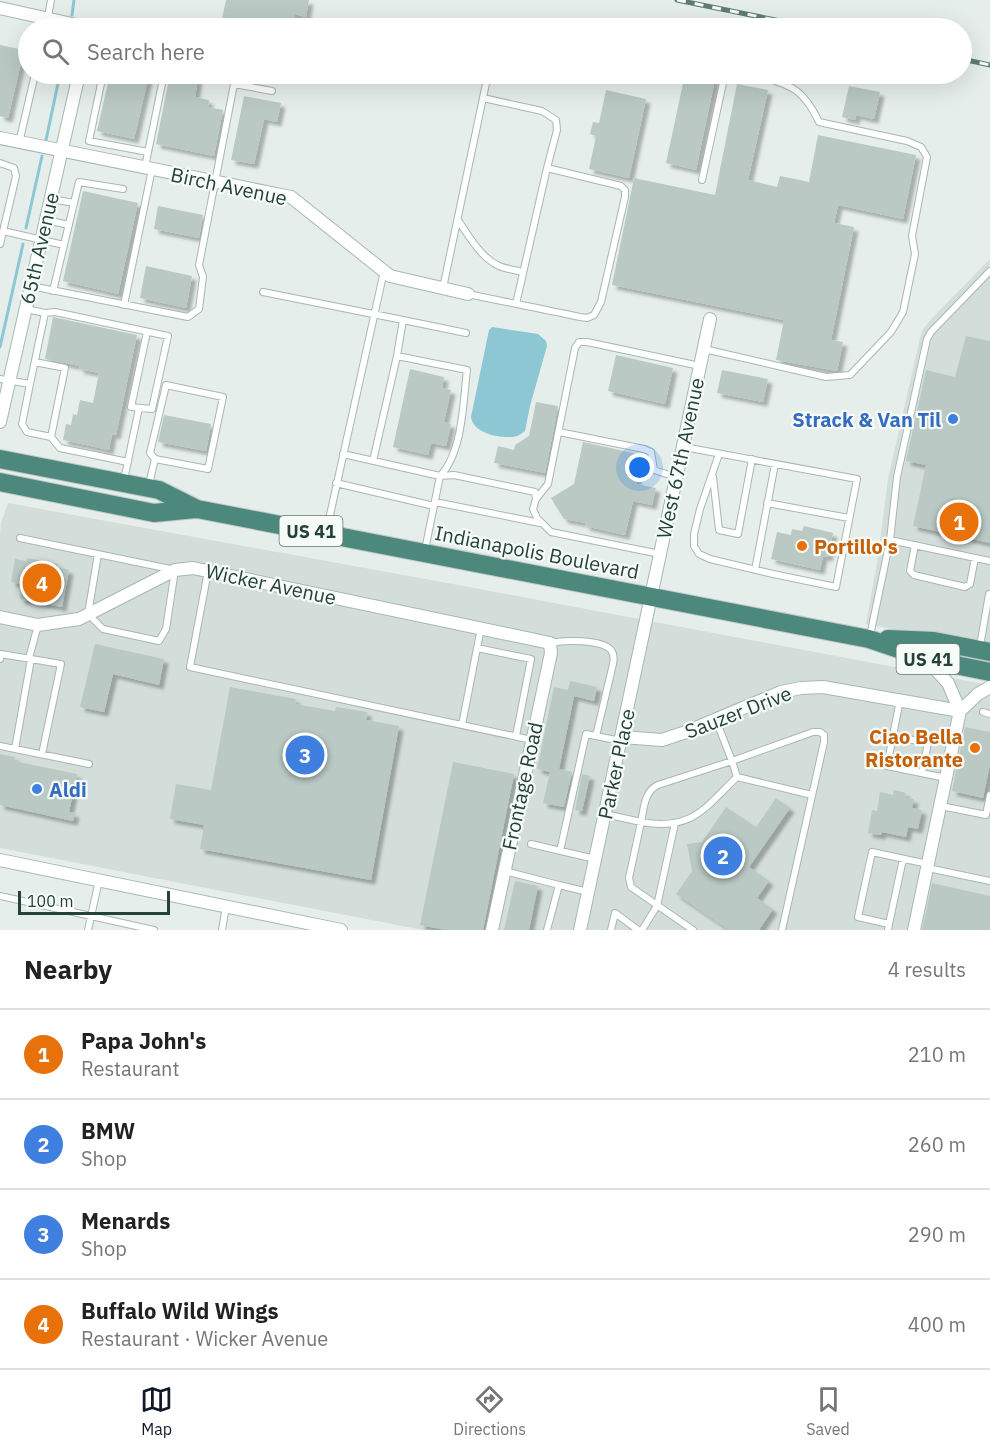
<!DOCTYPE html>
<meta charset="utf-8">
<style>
:root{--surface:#fff;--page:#f2f2f2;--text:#222;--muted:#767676;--line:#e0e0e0;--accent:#111827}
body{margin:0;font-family:"IBM Plex Sans",sans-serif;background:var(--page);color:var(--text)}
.scale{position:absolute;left:18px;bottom:15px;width:152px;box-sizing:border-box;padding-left:6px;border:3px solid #24413a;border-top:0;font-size:16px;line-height:21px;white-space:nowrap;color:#24413a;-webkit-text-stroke:4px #f6fbf8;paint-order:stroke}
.you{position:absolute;left:640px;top:468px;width:21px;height:21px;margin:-15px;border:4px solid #fff;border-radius:50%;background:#1a73e8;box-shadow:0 0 0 9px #1a73e833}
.badge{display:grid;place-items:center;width:39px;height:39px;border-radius:50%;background:var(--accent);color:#fff;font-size:20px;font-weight:700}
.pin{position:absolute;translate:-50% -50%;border:3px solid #fff;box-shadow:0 2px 6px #0006}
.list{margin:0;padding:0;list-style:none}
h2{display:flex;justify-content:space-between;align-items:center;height:78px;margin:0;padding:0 24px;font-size:26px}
h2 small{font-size:20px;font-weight:400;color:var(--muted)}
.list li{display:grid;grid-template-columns:39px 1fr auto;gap:18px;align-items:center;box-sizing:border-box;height:90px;padding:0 24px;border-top:2px solid var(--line)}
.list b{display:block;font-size:22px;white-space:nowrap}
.list p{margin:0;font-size:20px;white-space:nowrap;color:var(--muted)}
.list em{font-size:20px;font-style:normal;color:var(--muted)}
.icon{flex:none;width:33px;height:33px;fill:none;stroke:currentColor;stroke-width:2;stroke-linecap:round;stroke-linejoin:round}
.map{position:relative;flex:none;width:990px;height:930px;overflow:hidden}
.search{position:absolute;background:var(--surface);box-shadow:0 6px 24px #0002;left:18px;right:18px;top:18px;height:66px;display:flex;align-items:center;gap:15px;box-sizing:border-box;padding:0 21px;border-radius:33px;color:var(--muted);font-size:22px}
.sheet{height:438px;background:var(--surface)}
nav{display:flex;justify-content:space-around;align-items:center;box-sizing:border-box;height:84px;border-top:2px solid var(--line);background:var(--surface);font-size:16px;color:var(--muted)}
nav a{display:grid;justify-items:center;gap:3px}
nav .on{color:var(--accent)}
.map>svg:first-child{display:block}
.built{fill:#d3deda}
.water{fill:#8dc7d4}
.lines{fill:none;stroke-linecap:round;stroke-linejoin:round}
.stream{stroke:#8dc7d4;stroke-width:3}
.building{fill:#bac9c4;filter:url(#shadow)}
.service-casing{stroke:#a7b7b2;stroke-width:8}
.minor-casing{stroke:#a7b7b2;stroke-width:14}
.trunk-casing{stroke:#c2cac8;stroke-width:20}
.service{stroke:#fff;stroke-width:6}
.minor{stroke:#fff;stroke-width:12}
.trunk{stroke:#4c897c;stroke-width:18}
.rail-casing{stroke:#5e7c75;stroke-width:5}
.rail{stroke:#f6fbf8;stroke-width:3;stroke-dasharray:9;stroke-linecap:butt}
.shop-dot{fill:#3f7fe0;stroke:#f6fbf8;stroke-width:2}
.food-dot{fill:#e8710a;stroke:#f6fbf8;stroke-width:2}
.labels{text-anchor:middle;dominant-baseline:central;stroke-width:4.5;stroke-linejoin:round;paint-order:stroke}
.shield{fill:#f6fbf8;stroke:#637973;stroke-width:1.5}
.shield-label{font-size:18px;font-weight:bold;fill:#24413a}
.street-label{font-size:20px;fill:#24413a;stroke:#f6fbf8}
.shop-label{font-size:20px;font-weight:bold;fill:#366cbe;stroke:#f6fbf8;text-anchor:end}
.food-label{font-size:20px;font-weight:bold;fill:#c56008;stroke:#f6fbf8;text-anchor:start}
</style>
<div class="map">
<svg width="990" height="930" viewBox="0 0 990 930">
<defs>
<filter id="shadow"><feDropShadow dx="4.5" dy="4.5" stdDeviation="1.5" flood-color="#0004"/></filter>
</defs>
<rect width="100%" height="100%" fill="#e5eeeb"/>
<path class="built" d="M 990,259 L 990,648 L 866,624 L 878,557 L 888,479 L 920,338 L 923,329 L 933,317 Z
M 8,503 L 464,586 L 990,685 L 990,930 L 423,930 L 0,848 L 0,535 L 1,523 Z"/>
<path class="water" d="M 492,327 L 538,334 L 546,341 L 547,346 L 530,406 L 525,431 C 521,434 517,437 512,437 C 498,438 473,433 471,417 L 489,330 Z"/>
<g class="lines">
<path class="stream" d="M 72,15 L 74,0
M 46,140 L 60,74
M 26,228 L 42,156
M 0,347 L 23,244"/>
</g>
<path class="building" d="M 226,0 L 309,0 L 306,17 L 295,14 L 291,28 L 220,28 Z
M 0,45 L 24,50 L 8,118 L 0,116 Z
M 110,74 L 149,74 L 134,139 L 97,131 Z
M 170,74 L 198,79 L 195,97 L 209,100 L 208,107 L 223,110 L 214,156 L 156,144 Z
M 685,74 L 715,79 L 696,170 L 666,163 Z
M 737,84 L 768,90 L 748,180 L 777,187 L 780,176 L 809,182 L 818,135 L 916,155 L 903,219 L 838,205 L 834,223 L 854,227 L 831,340 L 843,342 L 837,371 L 776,360 L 784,320 L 612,285 L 634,178 L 715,195 Z
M 849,86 L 880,92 L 874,119 L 856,115 L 855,120 L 842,117 Z
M 606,90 L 646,99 L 629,178 L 589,169 L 596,136 L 590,134 L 593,122 L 599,123 Z
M 244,96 L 281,103 L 277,122 L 264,119 L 254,164 L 231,160 Z
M 83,191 L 138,203 L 118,294 L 63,281 Z
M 158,206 L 203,215 L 199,238 L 154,229 Z
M 146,266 L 192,276 L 186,308 L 140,298 Z
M 53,317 L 137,335 L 116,435 L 112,434 L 109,450 L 63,440 L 66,424 L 71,425 L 73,414 L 77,415 L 80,400 L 93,403 L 99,373 L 79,369 L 80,366 L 45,359 Z
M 966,336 L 990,341 L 990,543 L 913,526 L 926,465 L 906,461 L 926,370 L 955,377 Z
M 616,355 L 673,368 L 665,404 L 608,391 Z
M 410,369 L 444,377 L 442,388 L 451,390 L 444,422 L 451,424 L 446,446 L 431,443 L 428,455 L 393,447 Z
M 722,370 L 768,379 L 763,402 L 717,393 Z
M 536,402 L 558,406 L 545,473 L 494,463 L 498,446 L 514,450 L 515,445 L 529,436 Z
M 164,415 L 211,424 L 206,451 L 158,442 Z
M 583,442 L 642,455 L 636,484 L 656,488 L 652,505 L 633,501 L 625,535 L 585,526 L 586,523 L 564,519 L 551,498 L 574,484 Z
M 804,526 L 833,533 L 828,557 L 823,556 L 820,570 L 771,559 L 777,532 L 791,535 L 792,529 L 802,531 Z
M 27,558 L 58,564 L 57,567 L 69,570 L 62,607 L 20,599 L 22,584 L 11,582 L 15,559 L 26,561 Z
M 95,644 L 164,659 L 159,685 L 113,674 L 104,712 L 80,707 Z
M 570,681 L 597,687 L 594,701 L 574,696 L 559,769 L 572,772 L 564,807 L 543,803 L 550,772 L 537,769 L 554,687 L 568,690 Z
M 230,687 L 296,699 L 295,704 L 335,711 L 336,707 L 367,712 L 366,720 L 399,726 L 371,880 L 200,849 L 204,825 L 170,819 L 176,784 L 211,790 Z
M 965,727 L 990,732 L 990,764 L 983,798 L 952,791 Z
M 0,754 L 15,757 L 14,761 L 77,774 L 69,812 L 75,813 L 73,821 L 0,805 Z
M 453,762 L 514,774 L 483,930 L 446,930 L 420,925 Z
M 582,774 L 590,776 L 582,811 L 575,810 Z
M 894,790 L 906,793 L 905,798 L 914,799 L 912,808 L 922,810 L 918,829 L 908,827 L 906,837 L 882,832 L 881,835 L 868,833 L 872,810 L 877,811 L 880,792 L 893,795 Z
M 776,798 L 790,808 L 749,867 L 769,881 L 757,898 L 773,909 L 759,930 L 729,930 L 676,894 L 692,871 L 687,844 L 702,842 L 726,807 L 756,827 Z
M 515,881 L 538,886 L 529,930 L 504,930 Z
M 932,883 L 990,896 L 990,930 L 922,930 Z"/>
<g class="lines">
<defs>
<path id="service" d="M 46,28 L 51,0
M 526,28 L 536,26 L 549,28
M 103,74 L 89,141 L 148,152
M 483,98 L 542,111 L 556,120 L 557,130 L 547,168
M 19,143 L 35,74
M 0,163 L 14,168 L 16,176 L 0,244
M 145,167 L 164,74
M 702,180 L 725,74
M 51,199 L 74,203
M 46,220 L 69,225
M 458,220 C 468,235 481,258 499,266 C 506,269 515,270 523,272
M 3,231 L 64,245
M 31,286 L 188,317 L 199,309 L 203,277 L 199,265 L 234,84 L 272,91
M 443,288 L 488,74
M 53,291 L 79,182 L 123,189
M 263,292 L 403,320
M 468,294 C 505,302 543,309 580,317 L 587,318 L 594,315 L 601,302 L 625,197 L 625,190 L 621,186 L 547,168 L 516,304
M 124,305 L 152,169
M 26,309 L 45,313 L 55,312 L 168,336 L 152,409 L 131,407 L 147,332
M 704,349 L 826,377 L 850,375 L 891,332 L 903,312 L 915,254 L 912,236 L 927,157 L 921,147 L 907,141 L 819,122 C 802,86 790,86 754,74
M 397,356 L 403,320 L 466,333
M 35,362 L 65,368 L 51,437
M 0,379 L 30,384 L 22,424 L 27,432 L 51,437 L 60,448 L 128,462
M 30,384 L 45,313
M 559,432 L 644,449 L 651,452 L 654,470 L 676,477
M 684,447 L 857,479 L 836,587 L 773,574 L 710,559 L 699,554 L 694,546 L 694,534 L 700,509 L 719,454
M 343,454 L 440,476 C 463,452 463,402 467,370 L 397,356 L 373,461
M 713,477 L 719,530 L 738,534 L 752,459
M 124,480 L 139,408
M 336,483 L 434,506
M 149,484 L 155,459 L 208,469 L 223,397 L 166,385 L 150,453 L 155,459
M 536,499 L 548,484 L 575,348 L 579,342 L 587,342 L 700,366
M 435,502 L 540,523
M 767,503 L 849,518
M 326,533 L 384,271
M 20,538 L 175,570 L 166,629 L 159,641 L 103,629 L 88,614 L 98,554
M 890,540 L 897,477 L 927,339 L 931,332 L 990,271
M 915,545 L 910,571 L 914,575 L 965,587 L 970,584 L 975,558
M 425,550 L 440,476 L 454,475 L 535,492 L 536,499 L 533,509 L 537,518 L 551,532 L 660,554
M 755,570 L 775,464
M 208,571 L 190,667 L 532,740
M 481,628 L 477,648 L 531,659 L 516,736
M 870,636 L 890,540 L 990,561
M 550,643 C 564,640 601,639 611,650 C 614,654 614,659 613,664 L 596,736
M 980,646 L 989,594
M 29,658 L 38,625
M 0,659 L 1,654 L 61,664 L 42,754
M 900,700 L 887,766 L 946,778
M 983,712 L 990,714
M 716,720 L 732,761 L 813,732 L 820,732 L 824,735 L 824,742 L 782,930
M 462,725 L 477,648
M 893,736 L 928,743 L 922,773
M 0,746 L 89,764
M 15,749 L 31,659
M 737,777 L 732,761 L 658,785 C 644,791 644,809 641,822 C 692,831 704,809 737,777 L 812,795
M 941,806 L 986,815 L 990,795
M 605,814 L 641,822 L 629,878 L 631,887 L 693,930
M 531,844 L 595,859
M 560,851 L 586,734 L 621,741
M 928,868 L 990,881
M 505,871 L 559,885 L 547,930
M 559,885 L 588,892
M 0,896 L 154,930
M 889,924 L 903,859
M 88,930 L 99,880
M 222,930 L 226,906
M 611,930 L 615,913 L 638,930
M 642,930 L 657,906 L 675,823
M 888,930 L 889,924 L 858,917 L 872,852 L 928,864"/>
<path id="minor" d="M 0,8 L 90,28
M 0,138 L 291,197 L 390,276 L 468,294
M 0,422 L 79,74
M 0,617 L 38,625 L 79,619 L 175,570 L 193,568 L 550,643 L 551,653 L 492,930
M 960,711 L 978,694 L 990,687
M 622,737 L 662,740 L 686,732 L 781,692 L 801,688 L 823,687 L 960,711
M 0,860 L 341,930
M 580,930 L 710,319
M 914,930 L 960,711 L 948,683 L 936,670 L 931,660"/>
<path id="trunk" d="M 0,459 L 159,490 L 197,509 L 869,639 L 931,660 L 990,672
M 0,482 L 154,513 L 196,509
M 888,639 L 934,641 L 990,652"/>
</defs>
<use href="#service" class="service-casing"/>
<use href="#minor" class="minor-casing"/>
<use href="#trunk" class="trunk-casing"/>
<use href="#service" class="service"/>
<use href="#minor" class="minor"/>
<use href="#trunk" class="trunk"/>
<defs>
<path id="rail" d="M 677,0 L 815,28
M 962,59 L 990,65"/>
</defs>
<use href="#rail" class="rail-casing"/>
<use href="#rail" class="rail"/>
</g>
<g class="shop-dot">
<circle cx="953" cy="419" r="6"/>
<circle cx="37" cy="789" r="6"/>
</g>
<g class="food-dot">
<circle cx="802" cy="546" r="6"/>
<circle cx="975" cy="748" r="6"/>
</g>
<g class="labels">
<g class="shield">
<rect x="279.5" y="516" width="63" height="30" rx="4.5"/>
<rect x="896.5" y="644" width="63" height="30" rx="4.5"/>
</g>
<g class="shield-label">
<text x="311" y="531">US 41</text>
<text x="928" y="659">US 41</text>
</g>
<g class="street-label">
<text transform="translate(229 186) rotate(12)">Birch Avenue</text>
<text transform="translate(39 248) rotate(-77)">65th Avenue</text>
<text transform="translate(680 458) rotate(-78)">West 67th Avenue</text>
<text transform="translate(537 552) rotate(11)">Indianapolis Boulevard</text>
<text transform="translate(271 584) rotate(12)">Wicker Avenue</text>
<text transform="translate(738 712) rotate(-21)">Sauzer Drive</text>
<text transform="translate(616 764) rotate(-78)">Parker Place</text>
<text transform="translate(522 786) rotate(-78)">Frontage Road</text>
</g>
<g class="shop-label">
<text x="941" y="419">Strack &amp; Van Til</text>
<text x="49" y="789" text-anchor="start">Aldi</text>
</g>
<g class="food-label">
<text x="814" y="546">Portillo's</text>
<text x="963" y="736" text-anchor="end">Ciao Bella<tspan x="963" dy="23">Ristorante</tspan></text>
</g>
</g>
</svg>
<div class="scale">100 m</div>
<div class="you"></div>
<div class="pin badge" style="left:959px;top:522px;background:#e8710a">1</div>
<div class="pin badge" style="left:723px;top:856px;background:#3f7fe0">2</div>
<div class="pin badge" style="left:305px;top:755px;background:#3f7fe0">3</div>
<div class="pin badge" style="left:42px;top:583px;background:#e8710a">4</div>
<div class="search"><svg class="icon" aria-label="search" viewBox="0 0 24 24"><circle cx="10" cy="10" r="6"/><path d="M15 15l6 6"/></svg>Search here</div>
</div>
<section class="sheet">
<h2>Nearby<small>4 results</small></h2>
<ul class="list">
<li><span class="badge" style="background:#e8710a">1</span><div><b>Papa John's</b><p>Restaurant</p></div><em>210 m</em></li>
<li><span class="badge" style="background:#3f7fe0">2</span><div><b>BMW</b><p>Shop</p></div><em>260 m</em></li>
<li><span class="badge" style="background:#3f7fe0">3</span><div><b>Menards</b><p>Shop</p></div><em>290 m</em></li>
<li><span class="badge" style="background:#e8710a">4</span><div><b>Buffalo Wild Wings</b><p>Restaurant · Wicker Avenue</p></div><em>400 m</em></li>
</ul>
</section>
<nav>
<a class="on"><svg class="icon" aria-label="map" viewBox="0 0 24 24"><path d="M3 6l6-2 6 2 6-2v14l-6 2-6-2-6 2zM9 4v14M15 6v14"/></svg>Map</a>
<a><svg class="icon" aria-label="directions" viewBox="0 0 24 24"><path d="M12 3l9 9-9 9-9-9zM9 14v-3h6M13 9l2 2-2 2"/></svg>Directions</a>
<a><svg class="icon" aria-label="saved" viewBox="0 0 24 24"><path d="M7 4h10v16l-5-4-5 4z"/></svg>Saved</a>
</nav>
